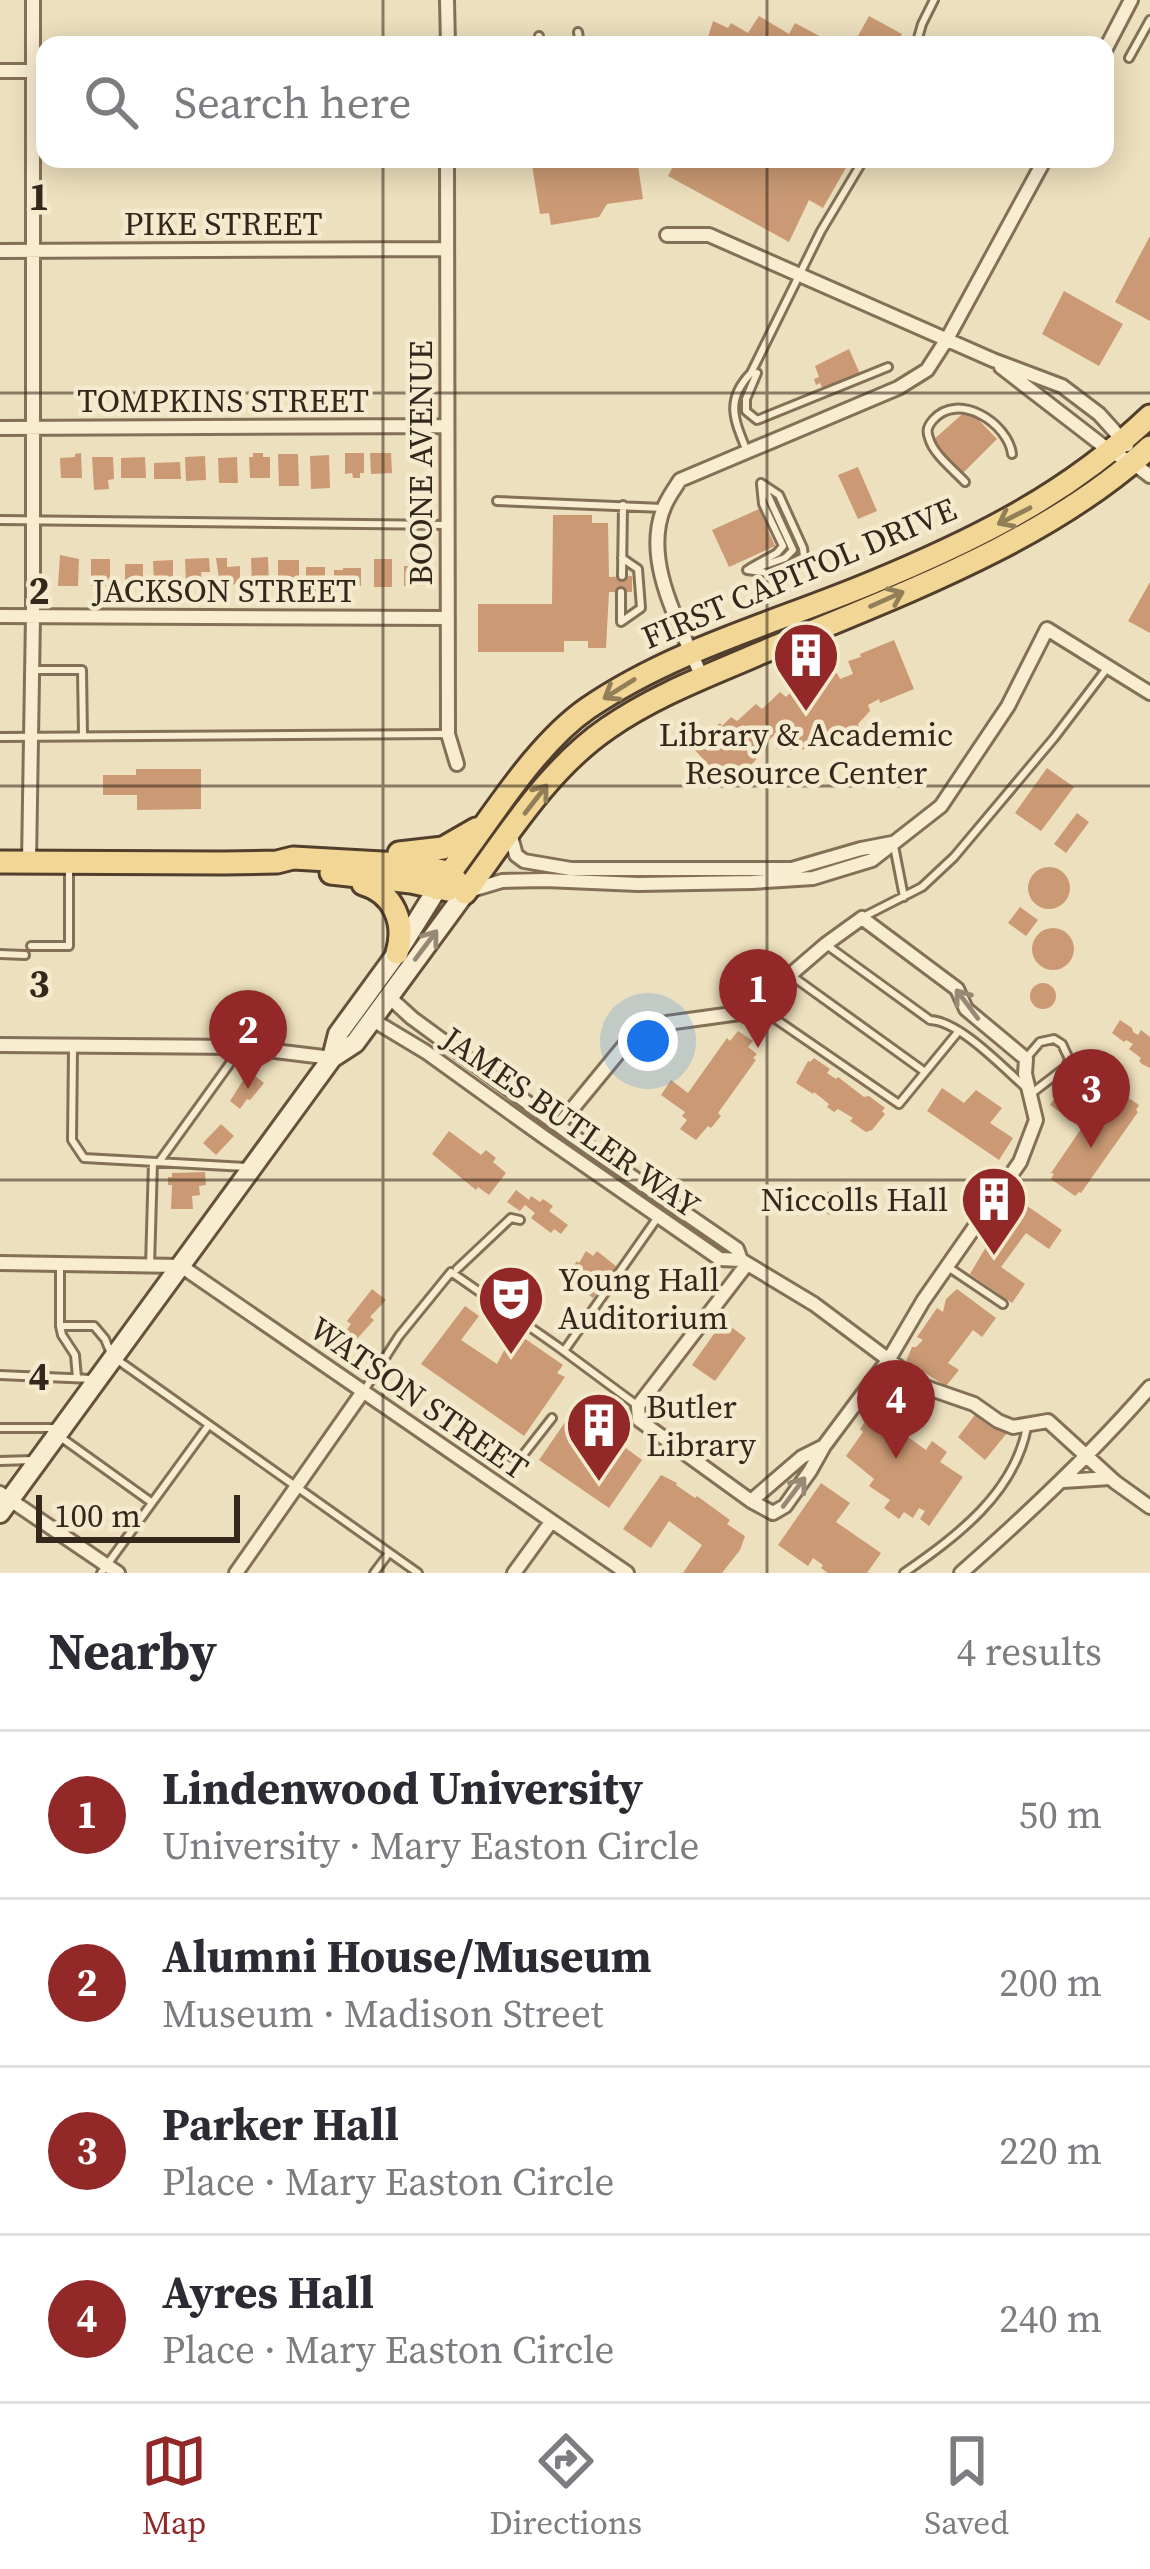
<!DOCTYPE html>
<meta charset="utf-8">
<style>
:root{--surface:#fff;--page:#f7f7f7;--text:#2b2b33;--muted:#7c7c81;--line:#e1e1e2;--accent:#922928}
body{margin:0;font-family:"Source Serif 4",serif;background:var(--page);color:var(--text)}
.scale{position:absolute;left:36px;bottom:30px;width:204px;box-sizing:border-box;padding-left:12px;border:6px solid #34281c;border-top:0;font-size:33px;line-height:42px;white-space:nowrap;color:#34281c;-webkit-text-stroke:9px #f4eacd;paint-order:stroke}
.you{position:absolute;left:648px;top:1041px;width:42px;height:42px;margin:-30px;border:9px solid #fff;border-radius:50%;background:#1a73e8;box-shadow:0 0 0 18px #1a73e833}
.badge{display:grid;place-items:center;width:78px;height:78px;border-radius:50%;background:var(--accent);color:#fff;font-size:39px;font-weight:700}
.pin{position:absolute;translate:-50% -99px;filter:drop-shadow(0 3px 6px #0008)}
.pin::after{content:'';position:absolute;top:63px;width:42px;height:36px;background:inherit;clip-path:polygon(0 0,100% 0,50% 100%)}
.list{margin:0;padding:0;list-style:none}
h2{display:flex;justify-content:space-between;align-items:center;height:156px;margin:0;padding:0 48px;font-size:51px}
h2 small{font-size:39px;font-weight:400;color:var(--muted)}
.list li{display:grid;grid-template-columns:78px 1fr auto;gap:36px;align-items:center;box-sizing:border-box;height:168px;padding:0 48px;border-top:3px solid var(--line)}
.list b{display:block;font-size:45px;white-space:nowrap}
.list p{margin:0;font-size:39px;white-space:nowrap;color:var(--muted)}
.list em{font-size:39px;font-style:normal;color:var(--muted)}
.icon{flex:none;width:66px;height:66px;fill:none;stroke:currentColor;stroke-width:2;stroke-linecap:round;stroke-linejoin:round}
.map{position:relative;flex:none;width:1150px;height:1573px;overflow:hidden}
.search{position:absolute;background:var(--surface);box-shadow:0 6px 30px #0003;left:36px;right:36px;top:36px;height:132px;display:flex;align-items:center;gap:30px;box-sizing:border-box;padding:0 42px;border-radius:24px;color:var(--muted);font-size:45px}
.sheet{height:828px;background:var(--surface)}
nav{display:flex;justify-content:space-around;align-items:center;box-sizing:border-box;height:168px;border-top:3px solid var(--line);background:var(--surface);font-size:33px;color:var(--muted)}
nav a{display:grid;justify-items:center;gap:6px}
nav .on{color:var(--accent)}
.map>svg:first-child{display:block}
.building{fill:#cb9a74}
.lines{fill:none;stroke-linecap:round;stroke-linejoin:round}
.service-casing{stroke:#847057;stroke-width:12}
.minor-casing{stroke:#847057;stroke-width:18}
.secondary-casing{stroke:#66513b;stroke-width:24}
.primary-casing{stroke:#523e2c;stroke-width:27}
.service{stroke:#f8edd1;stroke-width:6}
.minor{stroke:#f8edd1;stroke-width:12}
.secondary{stroke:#f8edd1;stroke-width:18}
.primary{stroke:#f1d695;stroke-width:21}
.oneway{stroke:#927f58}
.oneway2{stroke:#968a76}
.grid{fill:none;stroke:#34281c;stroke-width:3;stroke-opacity:0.55}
.labels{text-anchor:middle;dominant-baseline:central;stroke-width:9;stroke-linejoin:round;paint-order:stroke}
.street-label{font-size:33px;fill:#34281c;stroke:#f4eacd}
.poi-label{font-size:33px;fill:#34281c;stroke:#f4eacd;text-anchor:start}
.grid-label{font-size:39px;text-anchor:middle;font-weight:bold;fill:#34281c;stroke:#f4eacd;stroke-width:9;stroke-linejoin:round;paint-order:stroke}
</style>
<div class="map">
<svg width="1150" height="1573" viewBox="0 0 1150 1573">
<rect width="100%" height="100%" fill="#ede0be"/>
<path class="building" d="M 759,16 L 789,34 L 795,23 L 836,45 L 721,45 L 708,37 L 713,21 L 728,28 L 731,23 L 748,33 Z
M 869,16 L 902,34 L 896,45 L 853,45 Z
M 531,159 L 637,159 L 643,199 L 607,204 L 599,217 L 551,225 L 549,213 L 540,214 Z
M 677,159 L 851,159 L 823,208 L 809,200 L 789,242 L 668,176 Z
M 1150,236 L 1150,321 L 1115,302 Z
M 1064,291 L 1123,324 L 1099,366 L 1042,334 Z
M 849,349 L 861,376 L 823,390 L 820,383 L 816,385 L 814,379 L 819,377 L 815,366 Z
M 968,409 L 997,439 L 963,473 L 932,441 Z
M 81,453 L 82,478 L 61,478 L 60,458 L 75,457 L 75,454 Z
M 253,453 L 263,453 L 263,457 L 270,457 L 270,478 L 250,478 L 249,457 L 253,457 Z
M 345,453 L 364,453 L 364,473 L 360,473 L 360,478 L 353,478 L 352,473 L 345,474 Z
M 370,453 L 391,453 L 392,473 L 371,474 Z
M 278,454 L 298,454 L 299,486 L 279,486 Z
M 329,455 L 330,488 L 311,489 L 310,456 Z
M 205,456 L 206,480 L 186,481 L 185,457 Z
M 92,457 L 113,457 L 114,479 L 108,480 L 109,489 L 94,490 Z
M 145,457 L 146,478 L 121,478 L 121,458 Z
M 237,457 L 238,483 L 219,483 L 218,458 Z
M 180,462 L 181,479 L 154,479 L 154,463 Z
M 858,467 L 877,511 L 858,519 L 838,475 Z
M 778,505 L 784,520 L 767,528 L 775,546 L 729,567 L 712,530 L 759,509 L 761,513 Z
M 553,515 L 592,515 L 592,523 L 608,523 L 609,577 L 632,576 L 632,592 L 609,592 L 606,648 L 588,648 L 588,641 L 564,641 L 564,652 L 478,652 L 478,604 L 552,604 Z
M 60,555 L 79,559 L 78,586 L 58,586 Z
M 268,557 L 269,585 L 252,586 L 251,558 Z
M 209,558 L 210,572 L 201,572 L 202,584 L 186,585 L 185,559 Z
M 216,558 L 227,558 L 227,567 L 240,566 L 240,584 L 220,585 Z
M 91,559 L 110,559 L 110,586 L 91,586 Z
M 374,559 L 392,559 L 392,587 L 374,587 Z
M 173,560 L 173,584 L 154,585 L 153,561 Z
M 278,560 L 299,560 L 299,591 L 278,591 Z
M 125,564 L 143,564 L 143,586 L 125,583 Z
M 404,566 L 425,566 L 425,586 L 404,586 Z
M 306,567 L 325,567 L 325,591 L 312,591 L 312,586 L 306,586 Z
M 343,568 L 361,568 L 361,586 L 334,585 L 334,570 L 343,570 Z
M 1150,582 L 1150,633 L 1128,621 Z
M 894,640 L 914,689 L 880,703 L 879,699 L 868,705 L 870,711 L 858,724 L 861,734 L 834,746 L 833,741 L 807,749 L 792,750 L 777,749 L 773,736 L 761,748 L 763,750 L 754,762 L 728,786 L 693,748 L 720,723 L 722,726 L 731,717 L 737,721 L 756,704 L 762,709 L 780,692 L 786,697 L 805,678 L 810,685 L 837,673 L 840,679 L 853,674 L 848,661 L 861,657 L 860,654 Z
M 1047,768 L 1074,787 L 1041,831 L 1015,813 Z
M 136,769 L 201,769 L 201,809 L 137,810 L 137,795 L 103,795 L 103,775 L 136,775 Z
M 1077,813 L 1089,822 L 1066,853 L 1054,844 Z
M1028 888a21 21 0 1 1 42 0a21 21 0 1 1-42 0Z
M 1020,907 L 1038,920 L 1026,936 L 1008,923 Z
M1032 949a21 21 0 1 1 42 0a21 21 0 1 1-42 0Z
M1030 996a13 13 0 1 1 26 0a13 13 0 1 1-26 0Z
M 1120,1020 L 1132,1028 L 1133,1032 L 1138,1035 L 1141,1030 L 1150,1037 L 1150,1068 L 1142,1064 L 1139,1061 L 1141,1058 L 1129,1049 L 1133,1044 L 1126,1040 L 1124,1042 L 1112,1033 Z
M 738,1031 L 753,1041 L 748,1047 L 757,1054 L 753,1058 L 756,1060 L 718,1113 L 721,1116 L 711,1128 L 708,1126 L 696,1140 L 680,1129 L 687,1120 L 682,1116 L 685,1112 L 661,1095 L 671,1080 L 688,1093 L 727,1038 L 730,1041 Z
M 814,1058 L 830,1069 L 827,1073 L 836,1079 L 838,1077 L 864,1097 L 869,1096 L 885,1108 L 882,1111 L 885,1114 L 872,1130 L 866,1132 L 850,1121 L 853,1118 L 838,1109 L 834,1112 L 827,1107 L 829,1104 L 814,1092 L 813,1094 L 796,1083 L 808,1061 L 810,1062 Z
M 249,1071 L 264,1083 L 250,1100 L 247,1099 L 240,1109 L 230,1101 Z
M 1066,1082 L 1088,1098 L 1085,1102 L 1095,1109 L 1109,1091 L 1114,1088 L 1139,1105 L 1136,1110 L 1138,1112 L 1081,1193 L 1079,1192 L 1075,1196 L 1051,1179 L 1054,1174 L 1051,1173 L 1085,1123 L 1076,1116 L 1073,1121 L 1050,1105 Z
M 942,1088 L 964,1103 L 976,1090 L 1002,1108 L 990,1123 L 1013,1138 L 999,1160 L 927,1111 Z
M 221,1124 L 234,1136 L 216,1155 L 203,1143 Z
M 449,1131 L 481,1155 L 486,1150 L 496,1158 L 493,1162 L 506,1173 L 489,1195 L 478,1187 L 476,1190 L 432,1154 Z
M 205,1172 L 206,1185 L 199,1186 L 200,1195 L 192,1196 L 193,1209 L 171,1209 L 172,1185 L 168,1185 L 168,1177 L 172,1177 L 172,1173 Z
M 516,1190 L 529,1200 L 531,1196 L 540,1202 L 543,1199 L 553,1206 L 549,1211 L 568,1225 L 561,1234 L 554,1229 L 551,1233 L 531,1218 L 535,1213 L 525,1205 L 520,1211 L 507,1202 Z
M821 1203a12 12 0 1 1 24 0a12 12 0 1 1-24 0Z
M 1020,1201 L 1062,1230 L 1049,1249 L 1026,1233 L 1001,1267 L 1025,1284 L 1012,1303 L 970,1274 L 997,1228 L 1000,1230 Z
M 586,1251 L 593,1256 L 597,1251 L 617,1267 L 593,1298 L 576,1285 L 579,1281 L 568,1273 L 577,1261 L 579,1263 Z
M 372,1289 L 386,1300 L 370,1317 L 374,1320 L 356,1340 L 345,1332 L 351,1324 L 347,1321 Z
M 957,1289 L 996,1318 L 982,1337 L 973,1330 L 948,1363 L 959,1370 L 946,1386 L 906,1361 L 912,1347 L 916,1347 L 923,1340 L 917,1337 L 937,1308 L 943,1312 L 946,1299 Z
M 465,1306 L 479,1316 L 461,1340 L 497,1364 L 507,1345 L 512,1342 L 518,1346 L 524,1338 L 563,1365 L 557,1373 L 565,1377 L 524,1436 L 421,1364 Z
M 723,1321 L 746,1338 L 715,1381 L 692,1365 Z
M 889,1396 L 917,1417 L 905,1435 L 926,1450 L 932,1441 L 947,1452 L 940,1462 L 963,1477 L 929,1526 L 920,1519 L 925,1511 L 919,1508 L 913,1518 L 904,1512 L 899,1519 L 884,1508 L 890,1500 L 869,1486 L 874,1479 L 846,1456 L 863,1432 L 860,1429 L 866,1420 L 870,1423 Z
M 978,1411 L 1007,1433 L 985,1460 L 958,1437 Z
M 572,1412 L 604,1435 L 610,1426 L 624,1436 L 619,1443 L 642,1460 L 609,1508 L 539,1460 Z
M 661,1475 L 677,1483 L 676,1485 L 695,1498 L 697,1496 L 730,1520 L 727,1524 L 745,1536 L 740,1550 L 722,1573 L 683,1573 L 702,1545 L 669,1521 L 651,1548 L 623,1529 Z
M 821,1483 L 850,1503 L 836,1522 L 881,1553 L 867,1573 L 828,1573 L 821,1568 L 823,1565 L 813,1558 L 808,1566 L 778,1545 Z"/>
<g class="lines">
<defs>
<path id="service" d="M 578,32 L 580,45
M 539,36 L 540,45
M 916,45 L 922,24 L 934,0
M 1129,58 L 1150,20
M 757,373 L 746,399 L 746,411 L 757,420 L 888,367
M 746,449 C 734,419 725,400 751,373 L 821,231 L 864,159
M 965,482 C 954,470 933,454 929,438 C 926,430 928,426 933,420 C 958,391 1008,423 1012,454
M 497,501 L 663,508
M 0,520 L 448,525
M 750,568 L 777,553 L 783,546 L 763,504 L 761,484
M 747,570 L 770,573 L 804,557 L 803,548 L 779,495 L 761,483
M 751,570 L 785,558 L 793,550 L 764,487
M 622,576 L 623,505
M 621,592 L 621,622 L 641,608 L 638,569 L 622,558
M 32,670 L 82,670 L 83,736
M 0,737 L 446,734
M 894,846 L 904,897
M 865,916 L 922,887 L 954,857 L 1054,738 L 1108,667
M 31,946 L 69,946 L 69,866
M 828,946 L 930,1020 C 961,1021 1007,1072 1032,1093 L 1066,1067 L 1069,1059 L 1062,1044 L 1054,1039 L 1040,1042 L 1028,1056
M 0,954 L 25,955
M 792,976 L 925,1072
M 758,1007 L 899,1104 L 958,1032
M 73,1049 L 72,1140 L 84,1158 L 246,1167
M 159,1162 L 241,1048
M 60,1264 L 60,1326 L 62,1335 L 75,1355 L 77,1378
M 150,1266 L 153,1162
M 948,1267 L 1003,1304
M 457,1269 L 511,1218 L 520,1220
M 60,1326 L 94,1326 L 105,1339 L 112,1356 L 418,1573
M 564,1351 L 658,1217
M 0,1375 L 92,1379
M 365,1389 L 399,1336 L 451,1272 L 557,1346 L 638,1406
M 0,1428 L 57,1428
M 59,1436 L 151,1502
M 490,1449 L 515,1458 L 523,1455 L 552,1418
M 0,1461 L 32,1460
M 101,1573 L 208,1426
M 374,1573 L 389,1553
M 904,1573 C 957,1536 1014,1494 1027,1427"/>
<path id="minor" d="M 447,0 L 448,45
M 1105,50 L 1131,0
M 0,71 L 45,71
M 447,159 L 448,734 L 457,764
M 667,235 L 709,235 L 993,360 L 1062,386 L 1099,414 L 1127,445
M 0,251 L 447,249
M 1001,367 L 1111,452 L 1133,463 L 1150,476
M 0,428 L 447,426
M 0,616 L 448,618
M 702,678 C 682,627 640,561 665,505 C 669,496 675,488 680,480 L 898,388 L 927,370 L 947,339 L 1045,159
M 510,833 L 516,855 L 524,861 L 571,869 L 792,869 L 861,849 L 892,843
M 29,862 L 33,616 L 33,0
M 472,890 L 502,881 L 545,880 L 638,884 L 752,882 L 813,878 L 872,860 L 941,806 L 1008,706 L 1047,629 L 1150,693
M 373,1020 L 426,1052 L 544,1137 L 720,1259 L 741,1260 L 737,1249 L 570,1134 L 412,1018 L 389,997
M 0,1045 L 242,1047 L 332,1058
M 559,1125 L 633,1035 L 650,1026 L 667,1023 L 747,1012 L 826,944 L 862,918 L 957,989 L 966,1009 L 1026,1059 L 1025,1074 L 1036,1120 L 1020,1162 L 923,1301 L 889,1359 L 824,1446 L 810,1471 L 785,1506 L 773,1513 L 751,1501 L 639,1420 L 638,1406 L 747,1264
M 741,1260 L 814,1304 L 925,1387 L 974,1404 L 998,1421 L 1013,1427 L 1048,1421 L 1115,1482 L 1150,1507
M 0,1263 L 181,1266 L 627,1573
M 1063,1481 L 1110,1478
M 0,1493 L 118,1573
M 751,1501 L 802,1457 L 822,1447
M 236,1573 L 362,1393
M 514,1573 L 551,1522
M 961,1573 C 1028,1514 1092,1454 1150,1387"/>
<path id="secondary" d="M 332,1058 L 338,1034 L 397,953 L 437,889
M 0,1513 L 332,1058 L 355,1043 L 465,893"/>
<path id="primary" d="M 399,853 L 443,848 L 476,829
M 0,862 L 223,863 L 277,862 L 293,858 L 418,865 L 450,873 L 456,880
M 331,873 L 411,882 L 448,890
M 363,884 C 394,893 406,923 397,953
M 437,889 C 484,832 529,749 588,708 C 675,649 775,623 871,583 C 975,540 1067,495 1150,416
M 465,893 C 508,835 548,769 608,728 C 654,696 705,677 756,655 C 887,599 1044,545 1150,447"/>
</defs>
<use href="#service" class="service-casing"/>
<use href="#minor" class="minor-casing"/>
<use href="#secondary" class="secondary-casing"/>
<use href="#primary" class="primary-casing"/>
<use href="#service" class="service"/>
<use href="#minor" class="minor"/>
<use href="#secondary" class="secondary"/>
<use href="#primary" class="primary"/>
</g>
<defs><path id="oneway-shaft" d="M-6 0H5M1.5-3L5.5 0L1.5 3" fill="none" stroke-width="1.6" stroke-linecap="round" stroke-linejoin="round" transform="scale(3)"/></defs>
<g class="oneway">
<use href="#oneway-shaft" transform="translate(1014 516) rotate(153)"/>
<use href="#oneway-shaft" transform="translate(887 599) rotate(-24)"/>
<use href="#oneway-shaft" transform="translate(619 689) rotate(148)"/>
<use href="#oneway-shaft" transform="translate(536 799) rotate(-52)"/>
</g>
<g class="oneway2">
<use href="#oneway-shaft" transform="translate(426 945) rotate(-53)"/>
<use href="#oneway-shaft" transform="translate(967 1004) rotate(-127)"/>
<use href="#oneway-shaft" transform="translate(794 1492) rotate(-53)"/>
</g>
<path class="grid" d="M 383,0 L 383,45M 767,0 L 767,45M 383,159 L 383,1573M 767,159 L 767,1573M 0,393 L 1150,393M 0,786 L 1150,786M 0,1180 L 1150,1180"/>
<defs>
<symbol id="building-pin" viewBox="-11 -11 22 30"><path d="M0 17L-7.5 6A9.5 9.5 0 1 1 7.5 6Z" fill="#922928" stroke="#f4eacd"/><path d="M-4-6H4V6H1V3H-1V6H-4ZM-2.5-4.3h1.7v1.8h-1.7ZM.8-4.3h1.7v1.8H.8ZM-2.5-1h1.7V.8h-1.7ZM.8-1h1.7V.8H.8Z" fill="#fff"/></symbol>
<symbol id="theatre-pin" viewBox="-11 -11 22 30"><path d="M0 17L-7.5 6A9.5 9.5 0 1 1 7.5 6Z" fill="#922928" stroke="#f4eacd"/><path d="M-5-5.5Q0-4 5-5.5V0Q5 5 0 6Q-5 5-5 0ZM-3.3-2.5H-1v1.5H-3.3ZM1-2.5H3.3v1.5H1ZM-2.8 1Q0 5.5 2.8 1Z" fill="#fff"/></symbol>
</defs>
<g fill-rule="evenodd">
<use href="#building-pin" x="768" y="617" width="76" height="104"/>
<use href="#building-pin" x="956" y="1161" width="76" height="104"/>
<use href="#theatre-pin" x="473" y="1260" width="76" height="104"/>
<use href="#building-pin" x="561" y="1387" width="76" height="104"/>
</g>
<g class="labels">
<g class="street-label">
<text x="223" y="223">PIKE STREET</text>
<text x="223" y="400">TOMPKINS STREET</text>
<text transform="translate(420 463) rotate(-90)">BOONE AVENUE</text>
<text transform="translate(799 573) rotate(-23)">FIRST CAPITOL DRIVE</text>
<text x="224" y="590">JACKSON STREET</text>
<text transform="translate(571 1122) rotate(35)">JAMES BUTLER WAY</text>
<text transform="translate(419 1398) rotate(35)">WATSON STREET</text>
</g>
<g class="poi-label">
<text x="806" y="734" text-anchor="middle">Library &amp; Academic<tspan x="806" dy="38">Resource Center</tspan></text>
<text x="948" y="1199" text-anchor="end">Niccolls Hall</text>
<text x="558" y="1279">Young Hall<tspan x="558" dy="38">Auditorium</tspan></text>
<text x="646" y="1406">Butler<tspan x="646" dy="38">Library</tspan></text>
</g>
</g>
<g class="grid-label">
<text x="39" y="210">1</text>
<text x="39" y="604">2</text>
<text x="39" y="997">3</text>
<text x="39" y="1390">4</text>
</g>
</svg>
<div class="scale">100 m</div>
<div class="you"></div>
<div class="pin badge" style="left:758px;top:1048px">1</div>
<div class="pin badge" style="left:248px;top:1089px">2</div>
<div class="pin badge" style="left:1091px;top:1148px">3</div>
<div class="pin badge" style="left:896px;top:1459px">4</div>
<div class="search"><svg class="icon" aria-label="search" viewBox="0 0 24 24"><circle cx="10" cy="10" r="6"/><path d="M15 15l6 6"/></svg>Search here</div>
</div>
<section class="sheet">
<h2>Nearby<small>4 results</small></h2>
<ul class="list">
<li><span class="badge">1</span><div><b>Lindenwood University</b><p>University · Mary Easton Circle</p></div><em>50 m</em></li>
<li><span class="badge">2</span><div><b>Alumni House/Museum</b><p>Museum · Madison Street</p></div><em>200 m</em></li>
<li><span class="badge">3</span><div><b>Parker Hall</b><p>Place · Mary Easton Circle</p></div><em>220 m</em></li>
<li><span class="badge">4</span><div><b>Ayres Hall</b><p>Place · Mary Easton Circle</p></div><em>240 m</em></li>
</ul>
</section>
<nav>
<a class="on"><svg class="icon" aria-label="map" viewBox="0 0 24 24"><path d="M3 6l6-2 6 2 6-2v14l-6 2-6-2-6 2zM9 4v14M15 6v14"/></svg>Map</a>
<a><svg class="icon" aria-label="directions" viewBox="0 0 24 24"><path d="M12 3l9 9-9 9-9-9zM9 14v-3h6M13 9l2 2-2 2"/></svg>Directions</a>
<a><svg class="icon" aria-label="saved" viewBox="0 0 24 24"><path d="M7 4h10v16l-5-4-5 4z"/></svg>Saved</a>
</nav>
